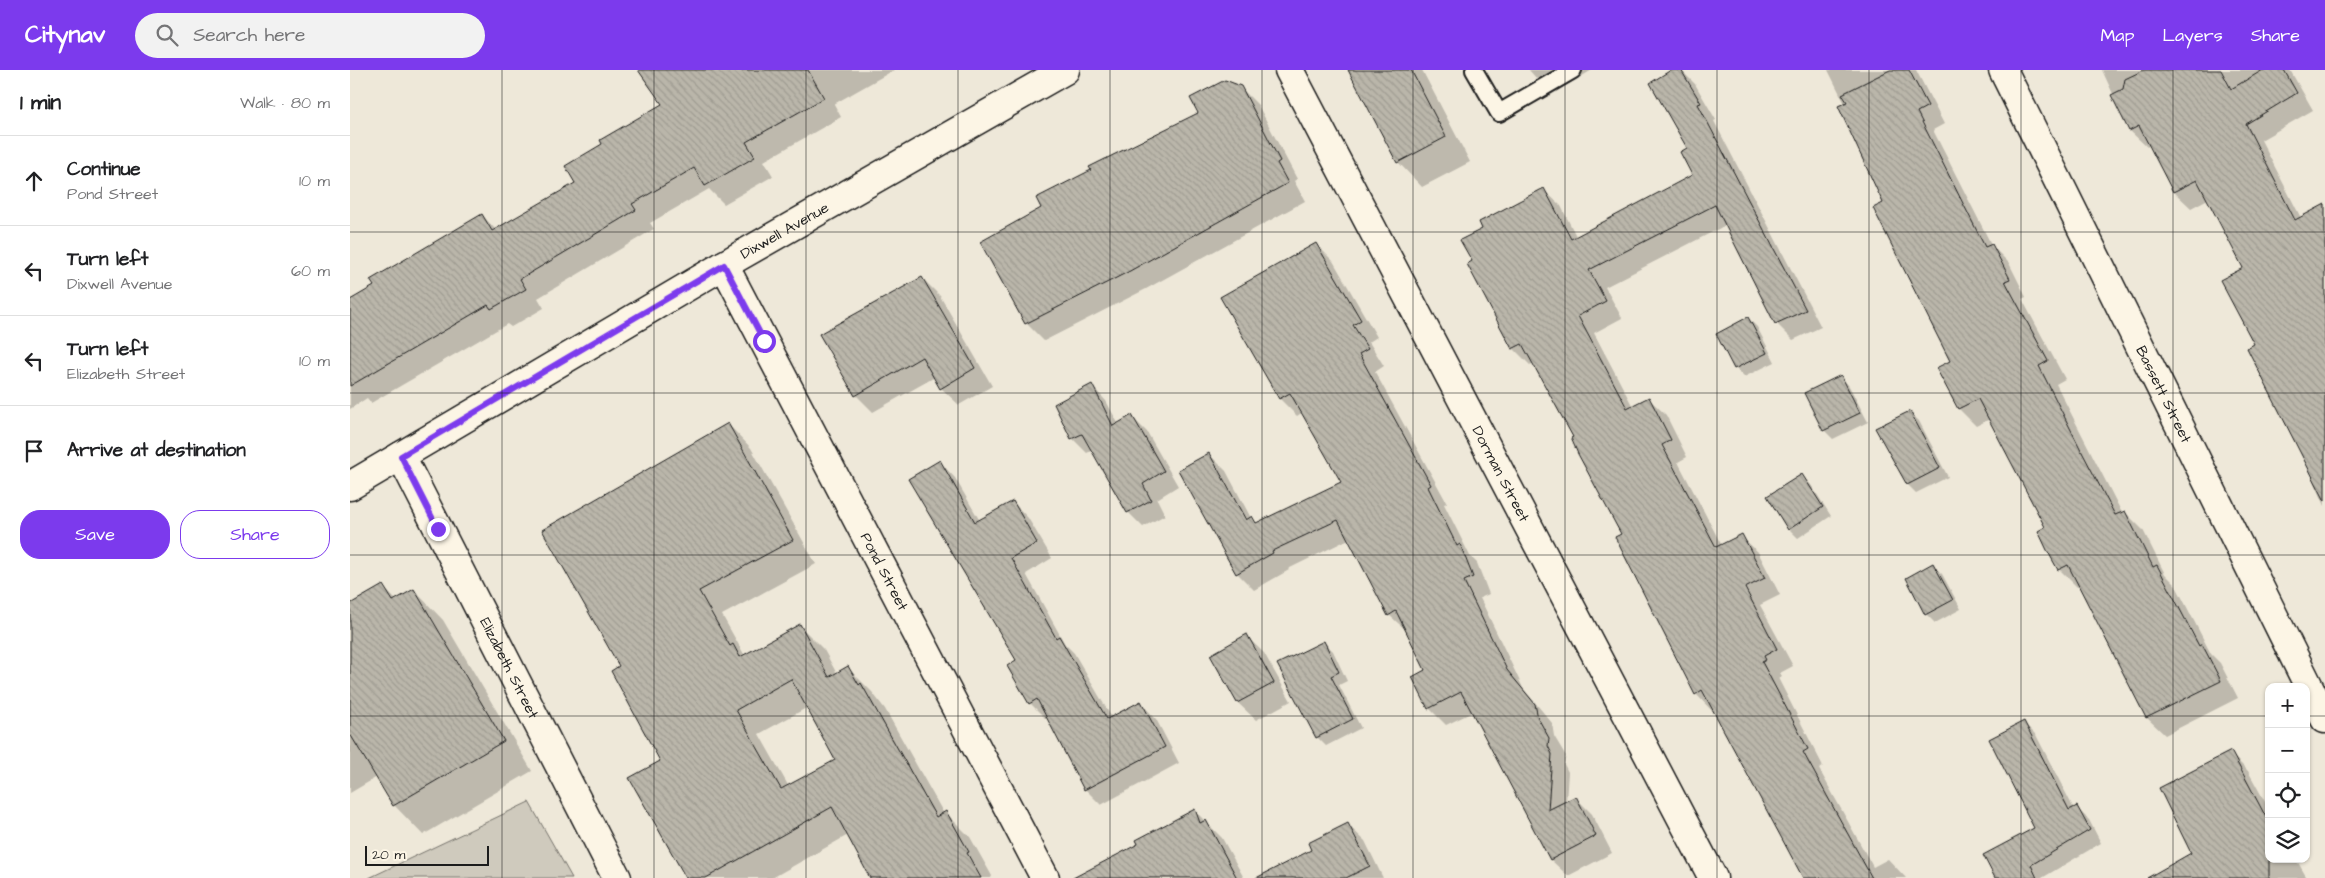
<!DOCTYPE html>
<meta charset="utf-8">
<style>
:root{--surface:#fff;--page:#f2f2f2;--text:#202124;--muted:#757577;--line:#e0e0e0;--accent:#7c3aed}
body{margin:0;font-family:"Architects Daughter",sans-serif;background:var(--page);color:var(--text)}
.controls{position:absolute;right:15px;bottom:15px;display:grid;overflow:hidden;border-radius:10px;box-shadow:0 1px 4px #0004}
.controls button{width:45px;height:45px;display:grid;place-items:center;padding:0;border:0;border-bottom:1px solid var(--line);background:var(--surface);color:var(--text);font:25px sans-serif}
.scale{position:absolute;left:15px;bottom:12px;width:124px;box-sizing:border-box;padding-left:5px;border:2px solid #1c1c1c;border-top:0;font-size:14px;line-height:18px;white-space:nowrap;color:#1c1c1c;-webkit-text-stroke:4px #fcf5e5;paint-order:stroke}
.stop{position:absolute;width:15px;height:15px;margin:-11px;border:4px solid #7c3aed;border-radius:50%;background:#fff}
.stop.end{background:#7c3aed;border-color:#fff;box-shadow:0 1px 5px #0008}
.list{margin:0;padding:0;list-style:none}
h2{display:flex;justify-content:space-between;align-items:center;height:65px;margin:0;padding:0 20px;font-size:21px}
h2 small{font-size:16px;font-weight:400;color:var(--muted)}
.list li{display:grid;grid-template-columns:32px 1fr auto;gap:15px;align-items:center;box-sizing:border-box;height:90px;padding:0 20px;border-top:1px solid var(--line)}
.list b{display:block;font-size:19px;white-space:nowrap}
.list p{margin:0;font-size:16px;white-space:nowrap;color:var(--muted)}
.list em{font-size:16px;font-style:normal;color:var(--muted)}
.actions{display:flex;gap:10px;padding:15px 20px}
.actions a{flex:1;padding:11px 0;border:1px solid var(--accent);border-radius:20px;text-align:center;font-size:18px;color:var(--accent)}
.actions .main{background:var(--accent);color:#fff}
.icon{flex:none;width:28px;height:28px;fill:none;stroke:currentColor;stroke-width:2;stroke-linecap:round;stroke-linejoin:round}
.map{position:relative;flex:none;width:1975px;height:808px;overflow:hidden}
header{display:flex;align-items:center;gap:30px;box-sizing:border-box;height:70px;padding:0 25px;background:var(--accent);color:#fff}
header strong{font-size:24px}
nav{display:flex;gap:28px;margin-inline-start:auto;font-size:18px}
.search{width:350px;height:45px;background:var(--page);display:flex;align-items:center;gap:12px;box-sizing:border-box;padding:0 18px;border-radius:28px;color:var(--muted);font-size:19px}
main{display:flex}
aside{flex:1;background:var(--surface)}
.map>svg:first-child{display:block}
.garden{fill:#cfcabd;stroke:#76736c}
.shadow{fill:#0003;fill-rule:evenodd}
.building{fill:url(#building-back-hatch);stroke:#1c1c1c;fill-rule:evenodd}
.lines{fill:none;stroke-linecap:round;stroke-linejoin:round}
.lane-casing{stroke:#1c1c1c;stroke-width:20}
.street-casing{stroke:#1c1c1c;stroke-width:31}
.secondary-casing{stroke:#1c1c1c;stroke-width:31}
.primary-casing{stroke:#1c1c1c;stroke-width:31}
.lane{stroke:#fcf5e5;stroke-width:16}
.street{stroke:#fcf5e5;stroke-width:28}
.secondary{stroke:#fcf5e5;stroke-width:28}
.primary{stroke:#fcf5e5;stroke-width:28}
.route{stroke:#7c3aed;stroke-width:6}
.grid{fill:none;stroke:#1c1c1c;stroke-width:1;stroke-opacity:0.55}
.labels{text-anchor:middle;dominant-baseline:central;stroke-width:5;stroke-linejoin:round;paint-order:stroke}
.street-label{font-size:15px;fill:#1c1c1c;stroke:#fcf5e5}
</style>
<header>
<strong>Citynav</strong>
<div class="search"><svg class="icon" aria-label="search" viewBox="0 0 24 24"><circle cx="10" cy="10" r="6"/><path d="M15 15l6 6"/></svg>Search here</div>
<nav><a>Map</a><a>Layers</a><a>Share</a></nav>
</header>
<main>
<aside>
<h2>1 min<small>Walk · 80 m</small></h2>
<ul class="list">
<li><svg class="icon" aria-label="ahead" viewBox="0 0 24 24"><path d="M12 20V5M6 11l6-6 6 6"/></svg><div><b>Continue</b><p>Pond Street</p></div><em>10 m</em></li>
<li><svg class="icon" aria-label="left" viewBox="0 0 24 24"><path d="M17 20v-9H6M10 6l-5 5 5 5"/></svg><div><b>Turn left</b><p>Dixwell Avenue</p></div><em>60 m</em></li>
<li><svg class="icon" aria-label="left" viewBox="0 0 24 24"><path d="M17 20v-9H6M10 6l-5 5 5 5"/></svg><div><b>Turn left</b><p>Elizabeth Street</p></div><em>10 m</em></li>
<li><svg class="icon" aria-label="arrive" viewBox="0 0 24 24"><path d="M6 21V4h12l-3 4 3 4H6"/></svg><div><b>Arrive at destination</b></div></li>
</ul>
<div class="actions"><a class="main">Save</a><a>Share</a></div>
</aside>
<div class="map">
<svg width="1975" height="808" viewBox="0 0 1975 808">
<defs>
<pattern id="building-back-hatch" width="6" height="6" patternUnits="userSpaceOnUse" patternTransform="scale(1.25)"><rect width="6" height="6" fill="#bab6aa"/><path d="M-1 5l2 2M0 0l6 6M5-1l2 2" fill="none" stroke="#9f9c92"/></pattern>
</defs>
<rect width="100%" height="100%" fill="#eee8d9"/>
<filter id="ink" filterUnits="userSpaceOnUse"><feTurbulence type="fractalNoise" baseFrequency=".02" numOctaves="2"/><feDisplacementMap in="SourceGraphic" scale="10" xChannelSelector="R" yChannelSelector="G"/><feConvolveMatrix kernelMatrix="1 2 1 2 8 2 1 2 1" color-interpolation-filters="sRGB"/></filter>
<g filter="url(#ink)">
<path class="garden" d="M 179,732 L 222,808 L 19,808 Z"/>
<path class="shadow" d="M 290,0 L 544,0 L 484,34 L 491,47 L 414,91 L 423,106 L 374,134 L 359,119 L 300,153 L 304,159 L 188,228 L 194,238 L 161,257 L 157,254 L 21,333 L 17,328 L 0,339 L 0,232 L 132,145 L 146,160 L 227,114 L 254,75 L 313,34 Z
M 1000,0 L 1072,0 L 1120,92 L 1072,117 L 1048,92 Z
M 1179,0 L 1242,0 L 1201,25 Z
M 1323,0 L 1331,0 L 1345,14 L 1366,50 L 1364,51 L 1471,257 L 1443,270 L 1426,253 L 1376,155 L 1255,217 L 1272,248 L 1244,263 L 1283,337 L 1299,329 L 1316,345 L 1337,387 L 1328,392 L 1372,476 L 1391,466 L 1408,482 L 1430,525 L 1410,535 L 1443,596 L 1430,603 L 1432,606 L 1428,608 L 1473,696 L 1469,699 L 1523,797 L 1538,789 L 1556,808 L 1453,808 L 1364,640 L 1362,641 L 1346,624 L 1273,464 L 1184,293 L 1180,295 L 1163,278 L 1118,194 L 1123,191 L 1134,159 L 1194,120 L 1211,136 L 1227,168 L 1344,105 Z
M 1478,0 L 1566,0 L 1594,54 L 1583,60 L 1642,176 L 1659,193 L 1676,227 L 1672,229 L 1715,309 L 1706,314 L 1772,443 L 1775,442 L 1793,460 L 1815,504 L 1825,514 L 1861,584 L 1870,593 L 1888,628 L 1815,665 L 1797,648 L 1730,515 L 1727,517 L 1709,499 L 1697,457 L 1640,349 L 1626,356 L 1609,339 L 1601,292 L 1495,34 Z
M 1752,0 L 1940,0 L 1963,40 L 1911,70 L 1951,148 L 1975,136 L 1975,436 L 1905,275 L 1895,198 L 1858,129 L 1841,138 L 1824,122 L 1800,75 L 1797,77 L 1780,61 Z
M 890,17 L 908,35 L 947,109 L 944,111 L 955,131 L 796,219 L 694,271 L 676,253 L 693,138 Z
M 966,174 L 983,191 L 1027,267 L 1019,272 L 1034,296 L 1025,302 L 1097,433 L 1094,434 L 1120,486 L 1127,493 L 1139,524 L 1130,528 L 1173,618 L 1202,653 L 1204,666 L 1216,686 L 1214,694 L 1218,702 L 1216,732 L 1225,727 L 1242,744 L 1262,783 L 1218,806 L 1201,790 L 1123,642 L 1096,655 L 1079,638 L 1077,601 L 1057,561 L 1039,545 L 999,469 L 938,499 L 939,500 L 904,520 L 887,503 L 859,384 L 876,401 L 901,448 L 907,453 L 993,412 L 953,342 L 947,346 L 930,329 L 872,228 Z
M 572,208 L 590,226 L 642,316 L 609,335 L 591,318 L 585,307 L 523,342 L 506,325 Z
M 1398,248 L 1407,257 L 1425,292 L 1394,307 L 1385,298 Z
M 1491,307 L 1499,316 L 1518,352 L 1483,369 L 1474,360 Z
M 742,316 L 756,331 L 769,355 L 782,347 L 797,362 L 828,416 L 807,429 L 815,445 L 793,457 L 778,442 L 743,380 L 737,383 L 722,368 L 705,335 Z
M 1560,342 L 1569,351 L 1598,407 L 1566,423 L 1558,415 Z
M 378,354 L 401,378 L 466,494 L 372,545 L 395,586 L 450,556 L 474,580 L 487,604 L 498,598 L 522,622 L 535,639 L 594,744 L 596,743 L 620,767 L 642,806 L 641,808 L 522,808 L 498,765 L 422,808 L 338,808 L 312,691 L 271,597 ZM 458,637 L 487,690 L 439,717 L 409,664 Z
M 590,392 L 605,408 L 630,451 L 663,432 L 678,448 L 702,488 L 676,504 L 715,574 L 724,583 L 762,648 L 791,633 L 806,649 L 829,693 L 751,735 L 735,719 L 698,648 L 696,649 L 680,633 L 668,591 Z
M 1452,406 L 1461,415 L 1481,446 L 1448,468 L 1439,459 Z
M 1583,495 L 1592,504 L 1611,539 L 1585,553 L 1576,544 L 1557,509 Z
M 32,516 L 47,531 L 64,520 L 93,550 L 182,701 L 73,765 L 44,735 L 27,707 L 0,723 L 0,535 Z
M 896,566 L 914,583 L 941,631 L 906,650 L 888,633 L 862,585 Z
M 974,572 L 983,581 L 997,611 L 989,615 L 1011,658 L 976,676 L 967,667 Z
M 1674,653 L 1686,665 L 1724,739 L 1726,737 L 1739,750 L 1751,773 L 1692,808 L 1646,808 L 1686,759 Z
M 1880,683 L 1898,701 L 1919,739 L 1919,789 L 1946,789 L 1957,808 L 1799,808 L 1842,783 Z
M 844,740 L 872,768 L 894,808 L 771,808 Z
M 998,755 L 1015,771 L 1033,808 L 909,808 L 963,781 Z"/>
<path class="building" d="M 288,0 L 458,0 L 474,28 L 396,72 L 405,87 L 355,116 L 344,98 L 282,134 L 286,140 L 170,209 L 176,219 L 141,239 L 138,235 L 0,316 L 0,230 L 24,216 L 20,210 L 132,144 L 142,161 L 225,113 L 215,96 L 252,74 L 250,70 L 312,34 Z
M 998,0 L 1061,0 L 1096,67 L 1047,93 Z
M 1321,0 L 1331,0 L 1351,33 L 1348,34 L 1456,240 L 1425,254 L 1365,135 L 1239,200 L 1256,231 L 1228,246 L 1277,338 L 1299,327 L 1321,370 L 1312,375 L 1366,477 L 1392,464 L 1415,508 L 1395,518 L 1427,579 L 1414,586 L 1416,590 L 1412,592 L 1458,679 L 1453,682 L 1522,808 L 1453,808 L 1352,620 L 1345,625 L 1265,467 L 1271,464 L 1228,384 L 1221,368 L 1223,367 L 1172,274 L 1162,279 L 1117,194 L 1122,191 L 1110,170 L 1132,159 L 1129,152 L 1194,118 L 1221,169 L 1342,105 L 1330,82 L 1337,78 L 1300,13 Z
M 1540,0 L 1559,0 L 1578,36 L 1567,42 L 1635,177 L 1642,174 L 1660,209 L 1655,211 L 1698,291 L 1689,296 L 1733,384 L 1765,445 L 1775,441 L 1803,497 L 1807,495 L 1849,576 L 1852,574 L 1871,611 L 1796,648 L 1718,495 L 1708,500 L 1697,480 L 1688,461 L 1695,457 L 1628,329 L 1608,339 L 1586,298 L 1600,291 L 1523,138 L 1533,133 L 1488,36 L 1497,32 L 1492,24 Z
M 1794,0 L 1871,0 L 1881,19 L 1913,0 L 1934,0 L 1947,23 L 1896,54 L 1945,150 L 1975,134 L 1975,431 L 1897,278 L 1904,274 L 1870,210 L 1893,198 L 1847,110 L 1823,122 L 1789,56 L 1779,61 L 1761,25 L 1773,19 L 1775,9 Z
M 875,10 L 891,16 L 930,91 L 927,93 L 938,113 L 778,202 L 675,254 L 630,172 L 691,138 L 686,128 L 741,100 L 739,97 L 848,43 L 840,28 Z
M 966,173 L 1011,250 L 1003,255 L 1018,279 L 1009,284 L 1081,415 L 1078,417 L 1107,476 L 1110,474 L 1123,507 L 1114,511 L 1157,600 L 1185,634 L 1188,648 L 1199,668 L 1198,676 L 1202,684 L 1198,740 L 1226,726 L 1246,766 L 1200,790 L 1111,622 L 1078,639 L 1062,607 L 1075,600 L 1046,541 L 1038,546 L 988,450 L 922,481 L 923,483 L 886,504 L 828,400 L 859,383 L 896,450 L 902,446 L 906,453 L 991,412 L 940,323 L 929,329 L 870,227 Z
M 572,207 L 625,298 L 590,319 L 572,287 L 505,326 L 469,264 Z
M 1398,247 L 1417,283 L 1384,299 L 1366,264 Z
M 1491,305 L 1510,343 L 1473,361 L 1454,323 Z
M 742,314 L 763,356 L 782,345 L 814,401 L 793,414 L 801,430 L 777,443 L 732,364 L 721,369 L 704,334 Z
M 1560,341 L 1590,398 L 1557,415 L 1525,358 Z
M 378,353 L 443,470 L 349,521 L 380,576 L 383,574 L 390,587 L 450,554 L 479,607 L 498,596 L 509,615 L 511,613 L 586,747 L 596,741 L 619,782 L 617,783 L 631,808 L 520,808 L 482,737 L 356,808 L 336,808 L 279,708 L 310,691 L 261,601 L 269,596 L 192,460 ZM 441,609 L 485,690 L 431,719 L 386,640 Z
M 590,390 L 625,452 L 663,431 L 687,473 L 661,488 L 706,568 L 709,566 L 757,649 L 791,631 L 815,677 L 734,720 L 687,629 L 679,634 L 657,596 L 666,590 L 558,409 Z
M 1452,404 L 1473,437 L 1438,460 L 1417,426 Z
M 1583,493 L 1603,530 L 1575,545 L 1556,508 Z
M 33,515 L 43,531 L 64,519 L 154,671 L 43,736 L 0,664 L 0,534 Z
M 897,564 L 924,613 L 887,633 L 860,585 Z
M 974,571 L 989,602 L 981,606 L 1003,649 L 966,668 L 927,594 Z
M 1674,651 L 1719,740 L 1727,736 L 1740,760 L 1681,795 L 1687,808 L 1645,808 L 1633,785 L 1684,758 L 1639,669 Z
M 1881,681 L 1919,753 L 1919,808 L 1797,808 L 1841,783 L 1809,718 Z
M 845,739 L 850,753 L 856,750 L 887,808 L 723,808 L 788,774 L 786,770 Z
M 998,753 L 1020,796 L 996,808 L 906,808 L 961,780 L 958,773 Z"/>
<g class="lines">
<defs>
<path id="lane" d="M 1124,0 L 1149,43 L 1223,0"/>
<g id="street">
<path id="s1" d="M 939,0 L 1363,808"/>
<path id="s2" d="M 374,195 L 695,808"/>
<path id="s3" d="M 51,386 L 267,808"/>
</g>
<g id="secondary">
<path id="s4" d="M 1653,0 L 1975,649"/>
</g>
<g id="primary">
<path id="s5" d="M 0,416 L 374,195 L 715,0"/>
</g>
</defs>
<use href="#lane" class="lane-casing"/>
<use href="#street" class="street-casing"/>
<use href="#secondary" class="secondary-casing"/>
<use href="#primary" class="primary-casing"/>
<use href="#lane" class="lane"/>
<use href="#street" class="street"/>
<use href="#secondary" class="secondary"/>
<use href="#primary" class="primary"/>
</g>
</g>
<g class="lines" filter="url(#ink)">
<path class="route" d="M 88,459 L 51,386 L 374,195 L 414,271"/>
</g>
<path class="grid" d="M 152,0 L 152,808M 304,0 L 304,808M 456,0 L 456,808M 608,0 L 608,808M 760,0 L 760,808M 912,0 L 912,808M 1063,0 L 1063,808M 1215,0 L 1215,808M 1367,0 L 1367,808M 1519,0 L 1519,808M 1671,0 L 1671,808M 1823,0 L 1823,808M 0,162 L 1975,162M 0,323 L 1975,323M 0,485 L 1975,485M 0,646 L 1919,646M 1956,646 L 1975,646"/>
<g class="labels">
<g class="street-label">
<text stroke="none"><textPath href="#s5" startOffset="504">Dixwell Avenue</textPath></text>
<text stroke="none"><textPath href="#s4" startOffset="362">Bassett Street</textPath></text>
<text stroke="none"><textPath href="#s1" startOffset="456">Dorman Street</textPath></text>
<text stroke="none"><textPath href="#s2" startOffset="346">Pond Street</textPath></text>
<text stroke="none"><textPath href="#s3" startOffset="238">Elizabeth Street</textPath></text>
</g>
</g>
</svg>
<div class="controls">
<button>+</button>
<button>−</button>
<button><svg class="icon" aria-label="locate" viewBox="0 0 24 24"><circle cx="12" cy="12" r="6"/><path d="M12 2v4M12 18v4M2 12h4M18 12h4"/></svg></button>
<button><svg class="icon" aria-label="layers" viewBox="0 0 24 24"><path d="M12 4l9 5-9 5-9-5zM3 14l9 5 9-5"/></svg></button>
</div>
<div class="scale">20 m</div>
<div class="stop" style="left:414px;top:271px"></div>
<div class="stop end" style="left:88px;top:459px"></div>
</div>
</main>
